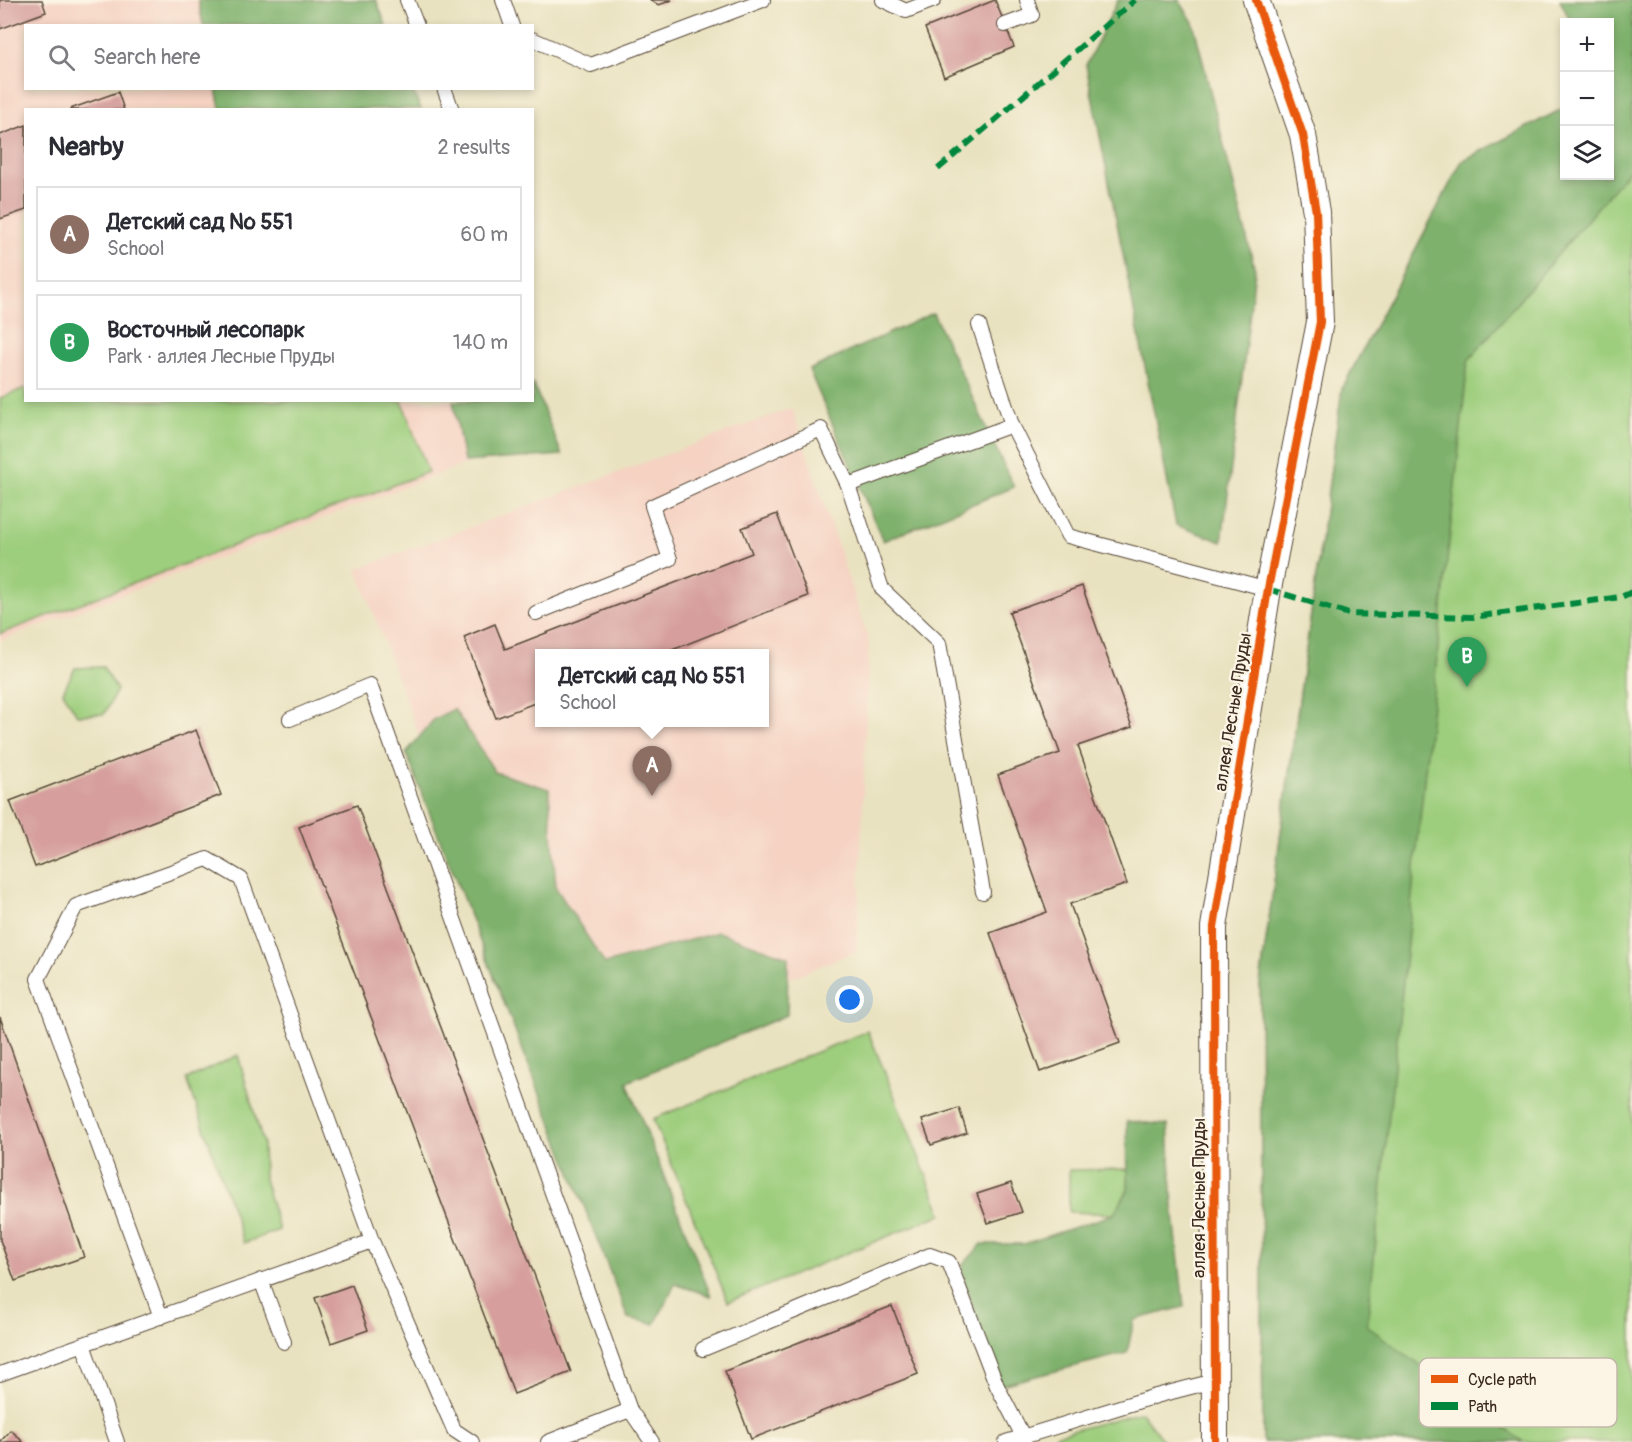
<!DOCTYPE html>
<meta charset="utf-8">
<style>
:root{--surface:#fff;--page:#f2f2f3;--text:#2b2b33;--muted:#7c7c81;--line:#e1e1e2;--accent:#db2777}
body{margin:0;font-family:Pangolin,sans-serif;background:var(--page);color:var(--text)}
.controls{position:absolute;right:18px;top:18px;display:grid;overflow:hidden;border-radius:0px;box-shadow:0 3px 9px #0003}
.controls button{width:54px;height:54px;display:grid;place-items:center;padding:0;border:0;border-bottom:2px solid var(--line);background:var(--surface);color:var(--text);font:30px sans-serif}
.you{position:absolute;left:850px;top:1000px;width:21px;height:21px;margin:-15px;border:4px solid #fff;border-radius:50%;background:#1a73e8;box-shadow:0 0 0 9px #1a73e833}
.badge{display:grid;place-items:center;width:39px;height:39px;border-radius:50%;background:var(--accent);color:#fff;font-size:20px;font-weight:700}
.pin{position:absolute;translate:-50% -50px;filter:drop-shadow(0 2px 3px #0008)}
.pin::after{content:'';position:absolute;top:32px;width:21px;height:18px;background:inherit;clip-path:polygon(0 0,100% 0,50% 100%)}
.popup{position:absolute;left:535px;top:649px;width:234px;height:78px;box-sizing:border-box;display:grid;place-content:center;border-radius:0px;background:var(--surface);filter:drop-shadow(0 2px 4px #0005);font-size:20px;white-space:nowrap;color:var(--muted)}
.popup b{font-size:22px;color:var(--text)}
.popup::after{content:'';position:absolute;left:50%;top:100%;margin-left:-12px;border:12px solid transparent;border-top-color:var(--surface)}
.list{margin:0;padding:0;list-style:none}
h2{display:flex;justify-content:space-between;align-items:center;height:78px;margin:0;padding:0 24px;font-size:26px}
h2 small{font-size:20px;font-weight:400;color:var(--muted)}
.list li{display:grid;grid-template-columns:39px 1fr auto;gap:18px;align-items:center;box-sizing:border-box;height:96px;margin:0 12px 12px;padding:0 12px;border:2px solid var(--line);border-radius:0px}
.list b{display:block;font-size:22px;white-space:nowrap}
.list p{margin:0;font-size:20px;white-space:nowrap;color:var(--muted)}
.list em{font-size:20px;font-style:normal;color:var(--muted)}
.icon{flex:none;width:33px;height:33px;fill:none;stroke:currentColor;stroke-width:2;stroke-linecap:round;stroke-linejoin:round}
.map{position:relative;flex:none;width:1632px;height:1442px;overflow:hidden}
.search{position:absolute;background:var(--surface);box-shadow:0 3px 9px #0003;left:24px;top:24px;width:510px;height:66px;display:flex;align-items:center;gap:15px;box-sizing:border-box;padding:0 21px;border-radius:0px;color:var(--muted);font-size:22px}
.panel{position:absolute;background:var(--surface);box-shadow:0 3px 9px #0003;left:24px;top:108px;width:510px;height:294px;border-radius:0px}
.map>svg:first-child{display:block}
.built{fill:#f5d2c2;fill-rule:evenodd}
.green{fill:#9dce7d;stroke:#6c7c4e;stroke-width:1.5}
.forest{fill:#7eb16c;stroke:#5c6e45;stroke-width:1.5}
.building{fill:#d69f9d}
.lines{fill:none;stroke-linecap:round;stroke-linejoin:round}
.lane-casing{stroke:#554636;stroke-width:16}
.street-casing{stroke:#554636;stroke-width:28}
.lane{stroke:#fff;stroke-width:14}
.street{stroke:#fff;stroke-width:26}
.quiet{stroke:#00873e;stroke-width:6;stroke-dasharray:12 6;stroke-linecap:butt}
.cycleway-casing{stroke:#fcf5e5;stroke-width:11}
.cycleway{stroke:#e8590c;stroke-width:8}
.labels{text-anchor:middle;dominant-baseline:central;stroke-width:4.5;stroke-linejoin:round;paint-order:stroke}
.street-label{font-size:18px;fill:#3b2a1e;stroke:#fcf5e5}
.key{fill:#fcf5e5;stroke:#c2b8a9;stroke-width:1.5}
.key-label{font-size:16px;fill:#3b2a1e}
</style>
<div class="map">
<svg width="1632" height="1442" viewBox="0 0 1632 1442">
<rect width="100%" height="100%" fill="#fcf5e5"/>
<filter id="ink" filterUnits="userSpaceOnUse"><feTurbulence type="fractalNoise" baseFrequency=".0167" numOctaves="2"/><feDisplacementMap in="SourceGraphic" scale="12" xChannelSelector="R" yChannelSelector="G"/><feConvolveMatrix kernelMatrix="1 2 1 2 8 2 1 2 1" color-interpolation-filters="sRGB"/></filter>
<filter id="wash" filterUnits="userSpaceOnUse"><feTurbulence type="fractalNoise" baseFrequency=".008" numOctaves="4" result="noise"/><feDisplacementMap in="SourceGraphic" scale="24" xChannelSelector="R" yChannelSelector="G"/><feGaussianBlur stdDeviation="1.35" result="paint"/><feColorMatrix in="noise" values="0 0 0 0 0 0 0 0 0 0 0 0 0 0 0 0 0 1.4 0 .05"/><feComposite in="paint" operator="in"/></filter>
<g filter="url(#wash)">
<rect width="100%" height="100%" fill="#e9e2c0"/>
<path class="built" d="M 0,0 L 321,0 L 331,25 L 26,26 L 26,88 L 355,89 L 363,109 L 26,110 L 26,400 L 474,401 L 494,453 L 0,641 Z
M 792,408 L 869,641 L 857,951 L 545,1077 L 357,569 ZM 540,654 L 765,654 L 765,722 L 540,722 Z"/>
<path class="green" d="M 1560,0 L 1632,0 L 1632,1442 L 1263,1442 L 1260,984 L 1342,389 L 1462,161 L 1564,108 L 1564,176 L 1610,176 L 1610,22 L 1571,22 Z
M 25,388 L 26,400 L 402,401 L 428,472 L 0,634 L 0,398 Z
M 103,667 L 117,690 L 104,714 L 77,715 L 63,692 L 75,668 Z
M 868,1031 L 942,1214 L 728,1302 L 653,1119 Z
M 238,1055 L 263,1143 L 264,1179 L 279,1230 L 244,1243 L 187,1079 Z
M 1128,1169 L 1128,1190 L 1114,1214 L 1069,1212 L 1069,1170 Z
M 1141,1412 L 1164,1442 L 1058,1442 L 1056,1435 Z"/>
<path class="forest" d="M 198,0 L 376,0 L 386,25 L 203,25 Z
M 1118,0 L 1179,0 L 1193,22 L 1255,270 L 1222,542 L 1176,525 L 1086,65 Z
M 1560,0 L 1632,0 L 1632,167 L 1468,361 L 1367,1326 L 1523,1442 L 1263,1442 L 1260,984 L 1342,389 L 1462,161 L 1564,108 L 1564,176 L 1610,176 L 1610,22 L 1571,22 Z
M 216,89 L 412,89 L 421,109 L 220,109 Z
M 933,313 L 1014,487 L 883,541 L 809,370 Z
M 533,383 L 562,455 L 464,462 L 453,401 L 532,400 Z
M 454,709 L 495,772 L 549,789 L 556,888 L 605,964 L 718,932 L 788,957 L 787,1015 L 627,1082 L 711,1296 L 675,1284 L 655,1324 L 628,1318 L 406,753 L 434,719 Z
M 1127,1121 L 1168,1125 L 1173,1207 L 1184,1307 L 1134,1320 L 1127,1353 L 997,1386 L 960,1268 L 982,1244 L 1024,1244 L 1114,1214 L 1128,1190 Z"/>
<g id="blocks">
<path class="building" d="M 0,0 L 42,0 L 46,12 L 0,29 Z
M 649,0 L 672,0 L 659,5 Z
M 995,0 L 1014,47 L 944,77 L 925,28 Z
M 118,92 L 124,110 L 70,110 L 70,109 Z
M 26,125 L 26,210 L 0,219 L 0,135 Z
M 777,514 L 808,596 L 662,654 L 540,654 L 540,701 L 496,718 L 464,637 L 495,624 L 505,649 L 752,553 L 742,528 Z
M 1082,586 L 1132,727 L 1078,746 L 1127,884 L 1070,904 L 1120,1043 L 1040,1072 L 990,933 L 1047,912 L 998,775 L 1060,753 L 1009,612 Z
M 196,730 L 221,795 L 35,867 L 10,801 Z
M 357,805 L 571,1372 L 514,1394 L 299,827 Z
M 0,1017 L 84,1257 L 15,1281 L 0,1240 Z
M 959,1108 L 967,1133 L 931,1145 L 922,1120 Z
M 1011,1183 L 1022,1212 L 988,1223 L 977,1194 Z
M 352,1285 L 368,1330 L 331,1343 L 315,1298 Z
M 892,1306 L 918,1374 L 751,1439 L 725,1371 Z
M 11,1430 L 23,1442 L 0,1442 Z"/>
</g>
</g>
<g filter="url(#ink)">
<use href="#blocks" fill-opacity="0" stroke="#554636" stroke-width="1.5"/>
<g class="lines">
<defs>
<path id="lane" d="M 407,0 L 417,26
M 503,0 L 512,26
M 883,0 L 906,11 L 934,0
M 1005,25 L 1032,15 L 1027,0
M 532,39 L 591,65 L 763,0
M 444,88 L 452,110
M 979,325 L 1012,425 L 1068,536 L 1268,589
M 536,613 L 670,559 L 652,506 L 821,429 L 848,485
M 290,719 L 370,685 L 630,1410 L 652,1442
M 983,892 L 939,643 L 882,589 L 848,485 L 1012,425
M 261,1280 L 284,1342
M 161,1317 L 38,979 L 76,906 L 207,859 L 241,879 L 372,1241 L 454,1430 L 472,1442
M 83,1344 L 117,1442
M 703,1349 L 930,1255 L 949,1262 L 997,1386 L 1023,1436
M 0,1374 L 372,1241
M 548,1442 L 630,1410
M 1006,1442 L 1156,1396 L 1214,1381"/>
<path id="street" d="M 1215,1442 L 1214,927 L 1268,589 L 1320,322 L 1316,212 L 1303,135 L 1256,0"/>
</defs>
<use href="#lane" class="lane-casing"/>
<use href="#street" class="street-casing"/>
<use href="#lane" class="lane"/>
<use href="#street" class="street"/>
<path class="quiet" d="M 938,169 L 1135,0
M 1268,589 L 1349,614 L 1473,617 L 1621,597 L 1632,592"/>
<defs>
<path id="cycleway" d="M 1215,1442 L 1214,927 L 1268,589 L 1320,322 L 1316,212 L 1303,135 L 1256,0"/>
</defs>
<use href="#cycleway" class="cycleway-casing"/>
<use href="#cycleway" class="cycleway"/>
</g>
</g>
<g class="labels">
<g class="street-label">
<text transform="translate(1233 712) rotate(-81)">аллея Лесные Пруды</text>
<text transform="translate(1199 1198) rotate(-90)">аллея Лесные Пруды</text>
</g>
</g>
<rect x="1419" y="1358" width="198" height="69" rx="9" class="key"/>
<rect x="1431" y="1375" width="27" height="8" fill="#e8590c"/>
<rect x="1431" y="1402" width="27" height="8" fill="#00873e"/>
<g class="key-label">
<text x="1468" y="1385">Cycle path</text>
<text x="1468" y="1412">Path</text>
</g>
</svg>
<div class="controls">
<button>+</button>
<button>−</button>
<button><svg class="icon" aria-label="layers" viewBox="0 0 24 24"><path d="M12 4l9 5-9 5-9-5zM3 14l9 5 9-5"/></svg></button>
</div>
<div class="you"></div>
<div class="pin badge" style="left:652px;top:796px;background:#8d6e63">A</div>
<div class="popup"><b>Детский сад № 551</b>School</div>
<div class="pin badge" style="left:1467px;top:687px;background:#2e9e5b">B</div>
<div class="search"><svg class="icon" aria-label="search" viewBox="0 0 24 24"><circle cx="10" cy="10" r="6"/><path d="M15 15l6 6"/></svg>Search here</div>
<section class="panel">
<h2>Nearby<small>2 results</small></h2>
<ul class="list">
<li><span class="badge" style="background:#8d6e63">A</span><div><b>Детский сад № 551</b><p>School</p></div><em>60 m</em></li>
<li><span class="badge" style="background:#2e9e5b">B</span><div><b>Восточный лесопарк</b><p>Park · аллея Лесные Пруды</p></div><em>140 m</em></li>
</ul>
</section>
</div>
